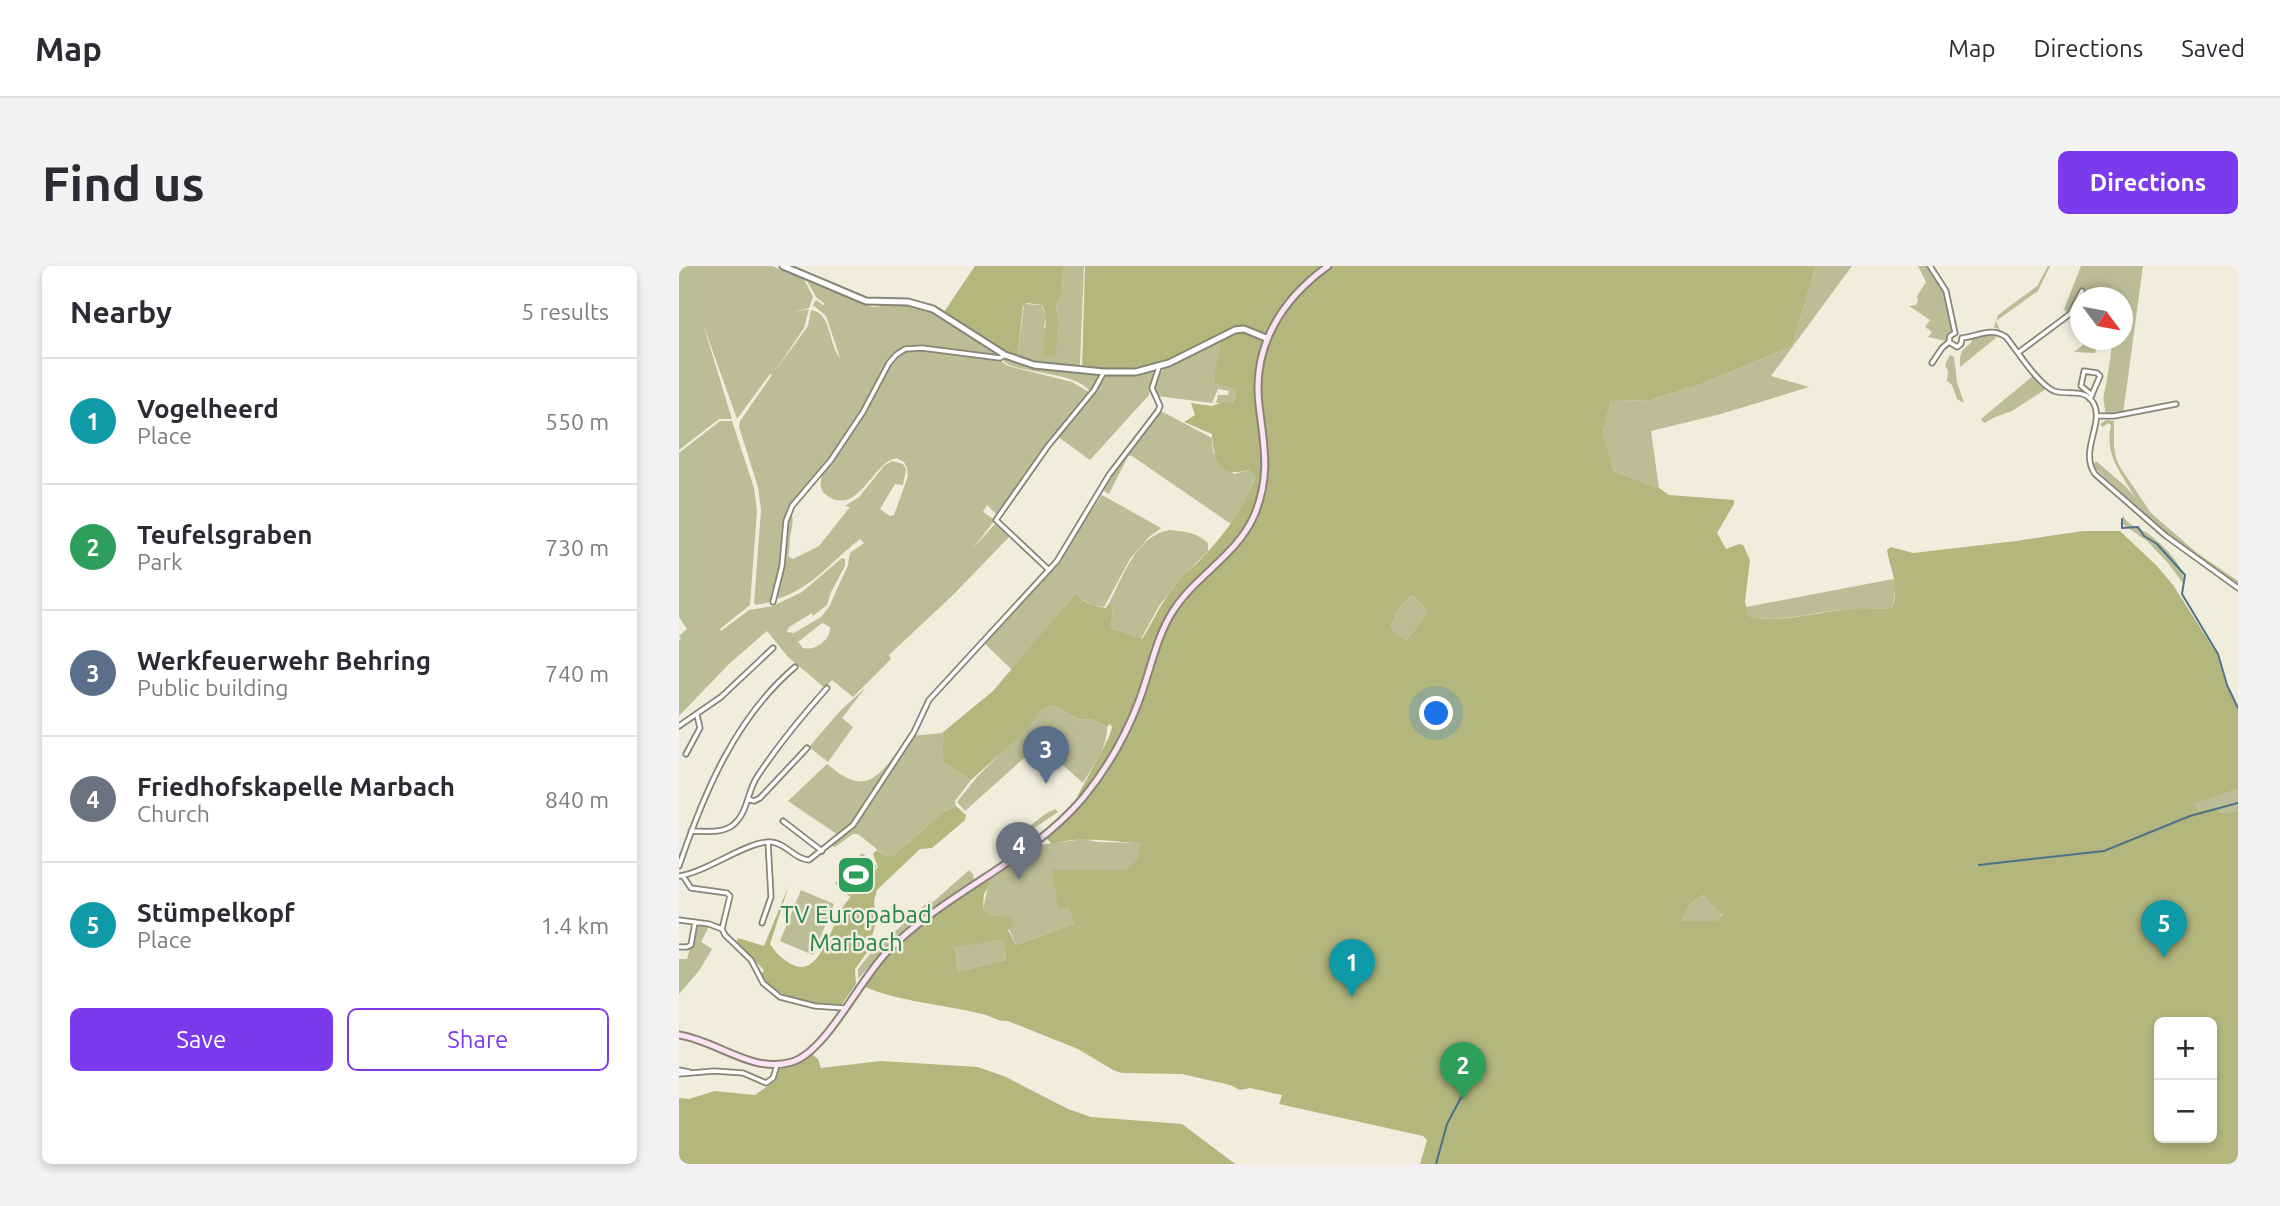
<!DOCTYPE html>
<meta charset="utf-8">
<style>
:root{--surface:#fff;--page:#f2f2f3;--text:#2b2b33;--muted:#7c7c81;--line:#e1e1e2;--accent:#7c3aed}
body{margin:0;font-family:Ubuntu,sans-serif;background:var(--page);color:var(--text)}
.controls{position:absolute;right:21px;bottom:21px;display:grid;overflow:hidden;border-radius:10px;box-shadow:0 4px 10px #0003}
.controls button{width:63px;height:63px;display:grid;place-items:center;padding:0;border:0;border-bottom:2px solid var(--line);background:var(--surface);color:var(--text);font:35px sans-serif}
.compass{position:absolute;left:1391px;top:21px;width:63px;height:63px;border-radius:50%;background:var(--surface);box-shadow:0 4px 10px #0003;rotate:122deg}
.you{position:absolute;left:758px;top:448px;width:24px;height:24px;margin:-18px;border:5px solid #fff;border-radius:50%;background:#1a73e8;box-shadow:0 0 0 10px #1a73e833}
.badge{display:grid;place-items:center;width:46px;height:46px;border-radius:50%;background:var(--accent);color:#fff;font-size:23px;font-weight:700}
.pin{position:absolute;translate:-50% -58px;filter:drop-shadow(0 2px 4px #0008)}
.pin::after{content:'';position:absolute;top:37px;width:24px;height:21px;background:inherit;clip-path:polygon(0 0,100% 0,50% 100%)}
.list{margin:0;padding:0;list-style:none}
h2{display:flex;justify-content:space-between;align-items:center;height:91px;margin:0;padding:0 28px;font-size:30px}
h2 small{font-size:23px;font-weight:400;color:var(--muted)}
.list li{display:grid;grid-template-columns:46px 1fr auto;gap:21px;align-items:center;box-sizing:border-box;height:126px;padding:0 28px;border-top:2px solid var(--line)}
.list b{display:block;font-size:26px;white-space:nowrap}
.list p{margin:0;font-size:23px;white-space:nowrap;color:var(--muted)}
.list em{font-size:23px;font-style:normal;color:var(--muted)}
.actions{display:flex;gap:14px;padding:21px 28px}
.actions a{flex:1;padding:16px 0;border:2px solid var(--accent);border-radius:10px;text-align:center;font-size:24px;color:var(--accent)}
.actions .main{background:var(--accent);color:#fff}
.map{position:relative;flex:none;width:1559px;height:898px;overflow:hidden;border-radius:10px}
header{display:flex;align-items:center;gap:42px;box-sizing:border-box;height:98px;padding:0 35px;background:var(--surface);border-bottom:2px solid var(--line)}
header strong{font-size:33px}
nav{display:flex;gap:38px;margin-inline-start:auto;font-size:24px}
.intro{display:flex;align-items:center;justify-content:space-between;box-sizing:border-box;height:168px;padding:0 42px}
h1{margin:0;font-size:49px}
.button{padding:18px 32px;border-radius:10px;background:var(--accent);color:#fff;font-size:24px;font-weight:700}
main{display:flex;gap:42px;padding:0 42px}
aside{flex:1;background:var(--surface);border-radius:10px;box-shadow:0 4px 10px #0003}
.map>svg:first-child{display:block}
.green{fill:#bbbd96;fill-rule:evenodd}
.forest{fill:#b3b67d;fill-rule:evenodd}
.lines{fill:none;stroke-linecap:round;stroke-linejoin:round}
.stream{stroke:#4c7388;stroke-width:2}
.minor-casing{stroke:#888476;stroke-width:7}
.tertiary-casing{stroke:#888476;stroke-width:9}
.secondary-casing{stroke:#888476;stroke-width:9}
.minor{stroke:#fff;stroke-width:3.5}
.tertiary{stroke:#fff;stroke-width:5}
.secondary{stroke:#fce4f3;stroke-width:5}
.labels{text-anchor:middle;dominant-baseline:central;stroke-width:5;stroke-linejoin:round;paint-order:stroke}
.leisure-label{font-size:24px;fill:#27864d;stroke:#f1eddd}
</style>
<header>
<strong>Map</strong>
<nav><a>Map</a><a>Directions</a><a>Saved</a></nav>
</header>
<div class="intro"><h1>Find us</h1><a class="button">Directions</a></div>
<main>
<aside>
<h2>Nearby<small>5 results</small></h2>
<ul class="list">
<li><span class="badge" style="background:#0f9aa8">1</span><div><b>Vogelheerd</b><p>Place</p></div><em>550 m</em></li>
<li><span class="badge" style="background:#2e9e5b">2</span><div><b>Teufelsgraben</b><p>Park</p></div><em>730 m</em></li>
<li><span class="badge" style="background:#5c6f8a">3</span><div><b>Werkfeuerwehr Behring</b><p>Public building</p></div><em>740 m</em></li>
<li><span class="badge" style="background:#6b7280">4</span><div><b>Friedhofskapelle Marbach</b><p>Church</p></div><em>840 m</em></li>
<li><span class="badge" style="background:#0f9aa8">5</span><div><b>Stümpelkopf</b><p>Place</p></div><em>1.4 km</em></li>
</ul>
<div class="actions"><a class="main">Save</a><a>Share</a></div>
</aside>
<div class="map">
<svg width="1559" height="898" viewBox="0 0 1559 898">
<rect width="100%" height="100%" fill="#f1eddd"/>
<path class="green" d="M 0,0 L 93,0 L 125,13 L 134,31 L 130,42 L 114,46 L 130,43 L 125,62 L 96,105 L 129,60 L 132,44 C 153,47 149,78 161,92 L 147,50 L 134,39 L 137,34 L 144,39 L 146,38 L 137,31 L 128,15 L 193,41 L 221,38 L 255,45 L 320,89 L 323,96 L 329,100 L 393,116 L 410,126 L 375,170 L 318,249 L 308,239 L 304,246 L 316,254 L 293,283 L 316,258 L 330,271 L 274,329 L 210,389 L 212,393 L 174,431 L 153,414 L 146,422 L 109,391 L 88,365 L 50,398 L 0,450 L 0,374 L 2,373 L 0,370 L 8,363 L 0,351 L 0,187 L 41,155 L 53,155 L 75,222 L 78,245 L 71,339 L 41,363 L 42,365 L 70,344 L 94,340 L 123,326 L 163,292 L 166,293 L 166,300 L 152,326 L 148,339 L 134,350 L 133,347 L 110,361 L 108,366 L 115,367 L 142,351 L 150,341 L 169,299 L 171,287 L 185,277 L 181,273 C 154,294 132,323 98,333 L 101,317 L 99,317 L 92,336 L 77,339 L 75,337 L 82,244 L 79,221 L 60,161 L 61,155 L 93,109 L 91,108 L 58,153 L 24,58 L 53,153 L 40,153 L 0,184 ZM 186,138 L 190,141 C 180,155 144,200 142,214 C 141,220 142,225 147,229 C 179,252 193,197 217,192 L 225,196 L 228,202 L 229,210 L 215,249 L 211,250 L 201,243 L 216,218 L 224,219 L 227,203 L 224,198 L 213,195 L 205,200 L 180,231 L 166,240 L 171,241 L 140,280 L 114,293 L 109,290 C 111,284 110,279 111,272 C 112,263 115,259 113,249 L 108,248 C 114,229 131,219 142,204 C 158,183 170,159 186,138 ZM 143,357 L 151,361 C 152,374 136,385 124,382 L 119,376 Z
M 384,0 L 405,0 L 401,98 L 398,101 L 397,99 C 377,101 357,98 338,92 L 345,38 L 363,39 L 367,51 L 365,62 L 379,54 L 377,39 L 383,28 Z
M 1137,0 L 1173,0 L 1092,110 L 1130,121 L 1042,148 L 972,165 L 980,222 L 935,205 L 924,167 L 932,135 L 972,134 L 1022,118 L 1113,80 Z
M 1239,0 L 1248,0 C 1258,12 1278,49 1273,65 C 1272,69 1269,72 1267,75 L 1249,71 L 1253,66 L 1246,61 L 1251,54 L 1230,40 L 1237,39 L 1239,35 L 1238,30 L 1247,16 Z
M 1369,0 L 1371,0 L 1359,25 L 1317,55 L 1321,64 L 1315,61 L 1319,49 L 1358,20 Z
M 1402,0 L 1464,0 L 1444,148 L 1425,150 C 1428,142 1423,136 1425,128 C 1429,111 1431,94 1433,77 L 1420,74 L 1416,87 L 1395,86 L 1410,74 L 1444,74 L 1444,32 L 1403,31 L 1407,25 L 1402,22 L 1388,47 L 1385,43 Z
M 1309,69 L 1318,71 L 1281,101 C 1281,87 1281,85 1292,77 L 1293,73 Z
M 545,71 L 534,117 L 557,124 L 554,138 L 537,137 L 539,129 L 549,129 L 550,125 L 539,123 L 533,137 L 478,130 C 474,120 479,109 486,101 Z
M 1271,89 L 1275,91 L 1278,116 L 1285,137 L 1278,133 L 1273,119 L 1268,115 L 1269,105 L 1266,99 Z
M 327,92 L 350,102 L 422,109 L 412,126 C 397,107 353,108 330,99 L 324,95 Z
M 476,106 L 470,129 L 411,194 L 378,170 L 425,108 L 441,109 Z
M 1355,109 L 1366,123 L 1364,125 L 1333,145 L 1316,151 L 1305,157 L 1302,153 Z
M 482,145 L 533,172 L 534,186 L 555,208 L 571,204 L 576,210 L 568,233 L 552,258 L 453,190 L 449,190 L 430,228 L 425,225 L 431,209 Z
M 1427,154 L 1435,155 L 1435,180 L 1437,192 L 1441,201 L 1472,247 L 1518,287 L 1559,315 L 1559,319 L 1487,268 L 1416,202 L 1414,199 L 1417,195 L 1447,221 L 1456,232 C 1443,207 1425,190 1432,159 L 1429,157 L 1424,161 L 1421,158 Z
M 423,229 L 482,262 L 470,271 L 451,293 L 425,341 L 413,339 L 395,329 L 333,404 L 304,376 L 372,305 Z
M 1444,249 C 1449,261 1461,261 1471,269 C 1484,279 1504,298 1505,315 L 1503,316 L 1489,297 L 1468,275 L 1442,257 Z
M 490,264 C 505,265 517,266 529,277 L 529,285 L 499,315 L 480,340 L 462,373 L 432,362 L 434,339 L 430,337 C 444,311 457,270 490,264 Z
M 1214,313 L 1218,316 L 1213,342 C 1197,343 1180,343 1163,344 C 1133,346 1100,358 1070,350 L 1067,341 Z
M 734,330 L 749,345 L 728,374 L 717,368 L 712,360 C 716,349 723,334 734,330 Z
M 187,421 L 163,452 L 174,461 L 149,496 L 130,481 L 160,446 Z
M 376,440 L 401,454 L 412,453 L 428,461 C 429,480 413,501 404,517 L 368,485 L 344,493 L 286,545 L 278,536 L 298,511 L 366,442 Z
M 263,467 C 266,476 262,487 265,497 L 292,514 L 276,535 L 277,540 L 264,546 L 214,590 L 206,590 L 179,568 L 174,568 L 156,581 L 153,580 L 162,571 L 109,535 L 148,498 C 180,525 194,520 217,487 L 219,488 L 233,470 Z
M 1559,523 L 1559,545 L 1542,547 L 1535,541 L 1520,545 L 1513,538 Z
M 376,543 L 379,546 L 348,567 L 338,581 L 329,582 L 339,571 L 336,567 C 351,563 361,549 376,543 Z
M 405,573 L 418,576 L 463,577 L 459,592 L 446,604 L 372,604 L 379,640 L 390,643 L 395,658 L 337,679 L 325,652 L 313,650 L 304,643 L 309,620 L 307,614 L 360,579 Z
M 183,587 L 198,600 L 171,631 L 156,617 Z
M 290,604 L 294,608 L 295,613 L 218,670 L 179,713 L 179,703 L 191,688 L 250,635 L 254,636 Z
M 122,624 L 155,638 L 134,689 L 101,675 Z
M 1024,629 L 1044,647 L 1037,655 L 1002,655 L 1012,637 Z
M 21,659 L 30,660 L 22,676 L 33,683 L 20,705 L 0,728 L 0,693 L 8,693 L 18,660 Z
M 324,674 L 327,694 L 279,706 L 276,680 Z"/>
<path class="forest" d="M 296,0 L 384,0 L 383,28 L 377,39 L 379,54 L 377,87 L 375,90 L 366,91 L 364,89 C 365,75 370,49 363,39 L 348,37 L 344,40 L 338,92 L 265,46 Z
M 406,0 L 1137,0 L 1113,80 L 1022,118 L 972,134 L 932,135 L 924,167 L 935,205 L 980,222 L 990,229 L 1055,234 L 1055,238 L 1038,267 L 1047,283 L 1060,278 L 1064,279 L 1071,294 L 1066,336 L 1070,350 C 1099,358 1133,347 1163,344 C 1180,342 1197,343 1213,342 C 1221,317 1212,308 1208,284 L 1212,281 L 1234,287 L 1337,275 L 1404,265 L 1441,265 L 1478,300 L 1494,319 L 1538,388 L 1547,419 L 1559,443 L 1559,523 L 1514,538 L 1520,545 L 1535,541 L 1542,547 L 1559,545 L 1559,898 L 741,898 L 748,874 L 744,870 L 600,838 L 603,829 L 571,822 L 561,824 L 551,819 L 503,808 L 443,807 L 434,804 L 399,783 L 329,755 C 320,756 312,750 303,748 C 263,738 220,736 184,720 L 213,682 L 252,650 L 307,614 L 311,617 L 305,628 L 304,643 L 313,650 L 331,651 L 335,658 L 329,664 L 337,679 L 395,658 L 390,643 L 379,641 L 372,604 L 446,604 L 459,592 L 462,577 C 433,576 401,569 373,578 L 366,571 L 404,534 L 398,531 L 430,471 L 433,461 L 431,458 L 428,461 L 412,453 L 401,454 L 376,440 L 366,442 L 335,475 L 292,514 L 265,497 C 262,487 266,476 263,467 L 314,425 L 396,328 C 405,337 415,340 427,342 L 430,337 L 434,339 L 432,362 L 463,373 C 475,354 483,335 497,318 C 503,309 512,303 520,295 C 544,270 565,244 576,211 L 570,204 C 540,212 535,196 533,168 L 505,156 L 516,149 L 512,137 L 533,140 L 544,136 L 554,138 L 557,124 L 534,117 L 544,67 L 479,99 L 440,104 L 403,101 ZM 734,330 L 749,345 L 728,374 L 717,368 L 712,360 C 716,349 723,334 734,330 ZM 1024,629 L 1044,648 L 1037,655 L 1002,655 L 1012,637 ZM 324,674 L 327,694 L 279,706 L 276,681 ZM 1480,756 L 1533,756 L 1533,872 L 1480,872 Z
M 277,540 L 287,549 L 286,554 L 253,582 L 241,583 L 198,624 L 195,635 L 197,656 L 189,685 L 176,703 L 177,718 L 163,738 C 133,743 100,733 82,709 L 85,704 L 57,676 L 59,672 L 85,680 L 110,619 L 91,678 C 97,687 101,691 110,697 C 142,717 152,656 166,638 C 175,625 189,613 199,601 L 194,588 L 198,584 L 206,590 L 214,590 L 264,546 Z
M 134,789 L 139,793 L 142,802 L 202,795 L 299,801 L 327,811 L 389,843 L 412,851 L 503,858 L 556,898 L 0,898 L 0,832 L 10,833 L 36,825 L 76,829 L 97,814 L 100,803 Z"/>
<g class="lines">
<path class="stream" d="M 1443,253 L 1443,262 L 1459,261 L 1465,270 L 1478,278 L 1506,309 L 1503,328 L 1539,388 L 1548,419 L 1559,442
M 1300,599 L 1425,585 L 1511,550 L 1559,537
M 757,898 L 768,858 L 785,826 L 790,805 L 791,786"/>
<defs>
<path id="minor" d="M 1251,0 L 1267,25 L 1276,67
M 1283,72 C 1300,70 1312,61 1327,71 C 1339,86 1359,118 1375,125 C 1389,130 1406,121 1415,138 C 1425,158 1400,185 1416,208 L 1487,270 L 1559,322
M 1270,76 L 1278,81 L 1282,78 L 1283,72
M 1340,86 L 1391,48 L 1403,25
M 1253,97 L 1263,82 L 1270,76 L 1271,70 L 1276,67
M 1411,133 L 1421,110 L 1418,107 L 1405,105 L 1402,120 L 1413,129
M 1418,150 L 1435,150 L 1497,138
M 370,304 L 317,254 L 369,180 L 415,124 L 425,106
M 94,336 L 103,300 L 107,255 L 113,240 L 152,194 L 184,146 L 210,97 L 217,89 L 226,83 L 243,82 L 321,92 L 326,89
M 0,460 L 42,431 L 94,382
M 7,488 L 21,462 L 18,449
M 69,533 L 75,535 L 81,532 L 128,482
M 104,555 L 143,585
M 12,565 C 27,565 42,568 54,559 C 69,547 68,526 78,511 C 99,479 123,450 148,422
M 0,600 C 25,527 56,452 116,401
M 0,610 C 26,607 70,574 92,576 C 107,577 115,593 130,594 L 174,559 L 235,466 L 250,434 L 378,295 L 430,209 L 479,145 L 481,140 L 473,122 L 480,101
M 4,610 L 12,622 L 48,627 L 51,630 L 43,663
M 0,654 L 30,658 L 43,663 L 46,669 L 72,694 L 84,717 L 101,731 L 136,740 L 165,742
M 83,657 L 92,631 L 89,576
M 0,681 L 8,681 L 12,679 L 16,656
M 0,804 L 10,806
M 0,808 L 35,805 L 64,807 L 87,817 L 94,812 L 98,799"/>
<path id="tertiary" d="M 104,0 L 187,35 L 229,36 L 254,43 L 326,89 L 355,99 L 425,106 L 457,106 L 490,97 L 556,64 L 565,63 L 587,72"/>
<path id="secondary" d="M 0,769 C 39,775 73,808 113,796 C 147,786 181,713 208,686 C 266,626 350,596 404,532 C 427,504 445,473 458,440 C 471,408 476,373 494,345 C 517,309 557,290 575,250 C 592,210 585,180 580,139 C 573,80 603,33 649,0"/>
</defs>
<use href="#minor" class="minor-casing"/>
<use href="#tertiary" class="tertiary-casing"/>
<use href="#secondary" class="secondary-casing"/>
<use href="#minor" class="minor"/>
<use href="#tertiary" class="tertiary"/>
<use href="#secondary" class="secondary"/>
</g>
<defs>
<symbol id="stadium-square" viewBox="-11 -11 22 22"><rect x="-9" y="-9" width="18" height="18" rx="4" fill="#2e9e5b" stroke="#f1eddd"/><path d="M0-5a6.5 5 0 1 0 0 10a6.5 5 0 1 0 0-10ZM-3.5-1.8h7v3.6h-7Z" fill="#fff"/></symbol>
</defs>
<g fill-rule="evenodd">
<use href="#stadium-square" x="155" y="587" width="44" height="44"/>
</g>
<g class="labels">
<g class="leisure-label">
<text x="177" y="648">TV Europabad<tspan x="177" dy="28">Marbach</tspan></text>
</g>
</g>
</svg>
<div class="controls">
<button>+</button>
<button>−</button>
</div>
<svg class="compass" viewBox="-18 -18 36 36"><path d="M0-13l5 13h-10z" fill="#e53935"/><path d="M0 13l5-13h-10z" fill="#7c7c81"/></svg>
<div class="you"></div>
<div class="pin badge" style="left:673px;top:731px;background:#0f9aa8">1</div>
<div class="pin badge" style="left:784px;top:834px;background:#2e9e5b">2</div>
<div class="pin badge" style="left:367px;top:518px;background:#5c6f8a">3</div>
<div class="pin badge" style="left:340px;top:614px;background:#6b7280">4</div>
<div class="pin badge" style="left:1485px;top:692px;background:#0f9aa8">5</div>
</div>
</main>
